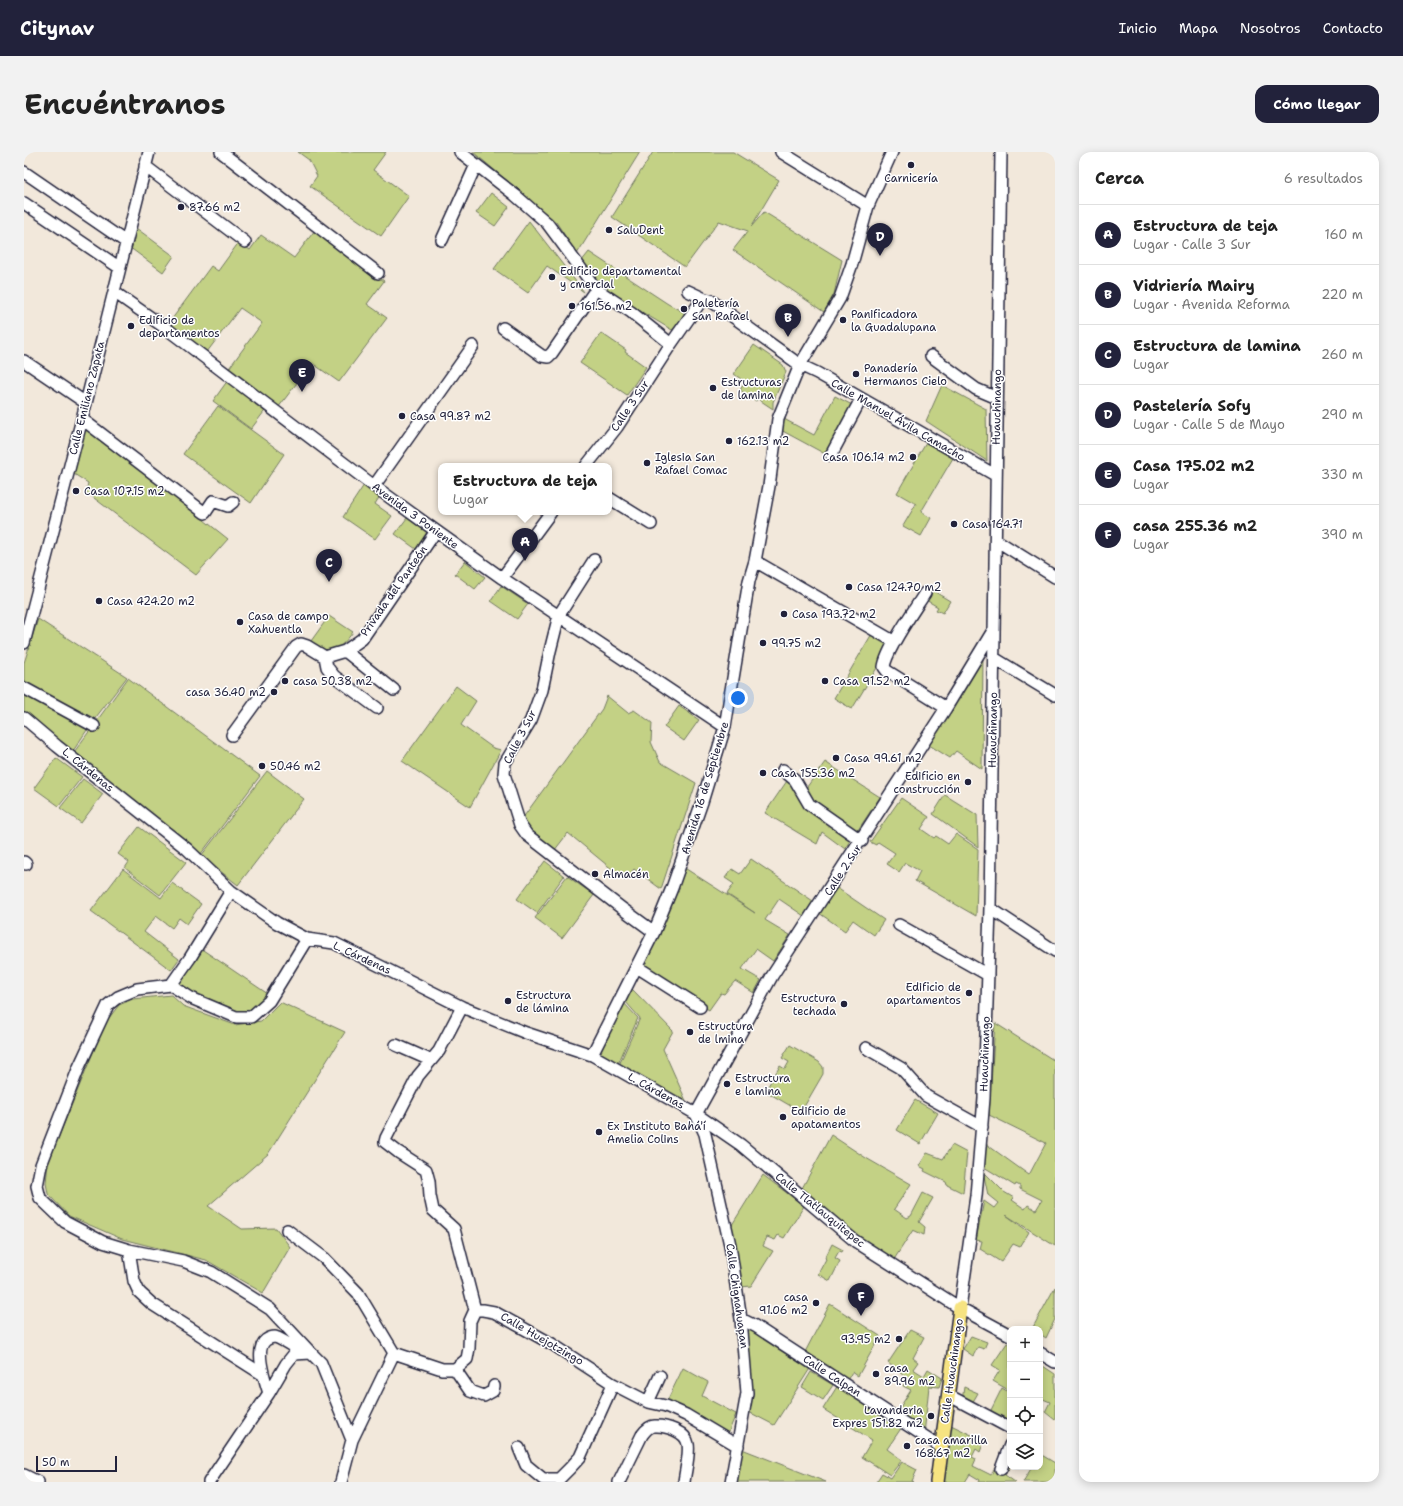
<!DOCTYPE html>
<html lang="es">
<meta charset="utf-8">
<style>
:root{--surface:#fff;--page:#f2f2f2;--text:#222;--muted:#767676;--line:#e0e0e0;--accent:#22223b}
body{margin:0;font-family:"Shantell Sans",sans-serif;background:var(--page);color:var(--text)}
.controls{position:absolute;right:12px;bottom:12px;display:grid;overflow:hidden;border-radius:8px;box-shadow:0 2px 10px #0003}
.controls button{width:36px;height:36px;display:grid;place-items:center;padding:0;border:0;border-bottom:1px solid var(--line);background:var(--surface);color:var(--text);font:20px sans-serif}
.scale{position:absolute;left:12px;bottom:10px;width:81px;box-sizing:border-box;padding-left:4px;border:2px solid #22223b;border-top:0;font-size:11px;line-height:14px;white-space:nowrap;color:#22223b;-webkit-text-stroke:3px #fff;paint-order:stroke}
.you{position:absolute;left:714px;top:546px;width:14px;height:14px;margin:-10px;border:3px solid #fff;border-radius:50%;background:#1a73e8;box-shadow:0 0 0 6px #1a73e833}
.badge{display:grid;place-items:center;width:26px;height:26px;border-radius:50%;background:var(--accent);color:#fff;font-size:13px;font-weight:700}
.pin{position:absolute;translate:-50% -33px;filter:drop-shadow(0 1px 2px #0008)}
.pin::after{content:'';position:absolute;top:21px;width:14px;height:12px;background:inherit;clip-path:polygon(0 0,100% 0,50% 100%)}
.popup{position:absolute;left:414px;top:311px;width:174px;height:52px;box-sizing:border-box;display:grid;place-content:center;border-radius:8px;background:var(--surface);filter:drop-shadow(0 1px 3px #0005);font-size:13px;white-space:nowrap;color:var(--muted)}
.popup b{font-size:15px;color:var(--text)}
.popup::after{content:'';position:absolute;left:50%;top:100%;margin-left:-8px;border:8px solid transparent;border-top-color:var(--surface)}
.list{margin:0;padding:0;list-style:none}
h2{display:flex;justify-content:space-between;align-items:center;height:52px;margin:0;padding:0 16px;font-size:17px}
h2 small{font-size:13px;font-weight:400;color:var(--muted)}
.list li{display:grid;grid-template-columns:26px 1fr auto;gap:12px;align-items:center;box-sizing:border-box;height:60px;padding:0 16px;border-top:1px solid var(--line)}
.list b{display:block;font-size:15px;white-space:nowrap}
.list p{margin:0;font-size:13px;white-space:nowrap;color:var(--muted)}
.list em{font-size:13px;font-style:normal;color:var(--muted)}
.icon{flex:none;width:22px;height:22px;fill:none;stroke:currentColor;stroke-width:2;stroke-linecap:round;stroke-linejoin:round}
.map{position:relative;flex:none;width:1031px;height:1330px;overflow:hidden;border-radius:12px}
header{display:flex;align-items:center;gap:24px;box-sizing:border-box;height:56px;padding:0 20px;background:var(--accent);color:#fff}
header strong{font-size:19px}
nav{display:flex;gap:22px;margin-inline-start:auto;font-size:14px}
.intro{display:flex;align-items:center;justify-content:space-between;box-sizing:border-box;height:96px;padding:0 24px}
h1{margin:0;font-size:28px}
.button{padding:10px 18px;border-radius:12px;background:var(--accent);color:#fff;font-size:14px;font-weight:700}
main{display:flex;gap:24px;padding:0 24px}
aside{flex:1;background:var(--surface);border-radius:12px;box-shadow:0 2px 10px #0003}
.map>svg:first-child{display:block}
.green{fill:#c3d185;stroke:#727a60}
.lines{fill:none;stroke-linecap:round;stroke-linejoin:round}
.minor-casing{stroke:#22223b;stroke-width:14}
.major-casing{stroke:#22223b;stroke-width:16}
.minor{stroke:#fff;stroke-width:11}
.major{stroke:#f6e381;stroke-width:13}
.poi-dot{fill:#22223b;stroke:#fff;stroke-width:1.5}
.labels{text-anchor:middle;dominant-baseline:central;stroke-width:3;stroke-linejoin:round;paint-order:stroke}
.poi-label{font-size:11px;fill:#22223b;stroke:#fff;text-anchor:start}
.street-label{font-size:11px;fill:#22223b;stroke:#fff}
</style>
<header>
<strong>Citynav</strong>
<nav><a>Inicio</a><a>Mapa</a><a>Nosotros</a><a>Contacto</a></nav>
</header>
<div class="intro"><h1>Encuéntranos</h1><a class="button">Cómo llegar</a></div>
<main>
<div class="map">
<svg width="1031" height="1330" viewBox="0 0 1031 1330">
<rect width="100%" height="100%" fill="#f2e8db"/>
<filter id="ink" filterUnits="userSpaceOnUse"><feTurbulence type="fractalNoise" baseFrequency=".025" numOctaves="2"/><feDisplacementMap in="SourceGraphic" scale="8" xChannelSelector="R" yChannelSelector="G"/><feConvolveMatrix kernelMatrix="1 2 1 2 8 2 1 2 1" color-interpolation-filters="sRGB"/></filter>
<g filter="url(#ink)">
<path class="green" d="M 274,0 L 362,0 L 349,18 L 385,44 L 357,84 L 286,34 L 293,24 L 285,8 Z
M 449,0 L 616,0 L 553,102 L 532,70 Z
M 629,0 L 709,0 L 755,28 L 727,75 L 740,60 L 818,108 L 810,142 L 800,160 L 709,98 L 724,79 L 695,69 L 661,115 L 588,65 Z
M 467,41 L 485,55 L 471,74 L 452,61 Z
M 505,69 L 560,140 L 523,114 L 504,141 L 470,117 Z
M 112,76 L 150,104 L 139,120 L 105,95 Z
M 291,78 L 360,129 L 343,152 L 363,166 L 315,230 L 288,211 L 254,256 L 203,219 L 238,171 L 216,156 L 183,200 L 145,171 L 187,114 L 194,119 L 215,90 L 226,98 L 237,83 L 270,106 Z
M 565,100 L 644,152 L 663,162 L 648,178 L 576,135 L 557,110 Z
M 577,181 L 602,198 L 601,200 L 622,215 L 603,243 L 556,211 Z
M 730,193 L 759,213 L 762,220 L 749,250 L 749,257 L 734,247 L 732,249 L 716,238 L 721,230 L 710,222 Z
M 204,228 L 243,256 L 227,277 L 189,249 Z
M 918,233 L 962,257 L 963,309 L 902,269 Z
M 811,244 L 830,254 L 803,303 L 755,277 L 760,267 L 790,283 Z
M 194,254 L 260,302 L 227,351 L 159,302 Z
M 60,273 L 204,387 L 172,423 L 62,340 L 64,331 L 50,322 Z
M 902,291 L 929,306 L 897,360 L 907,366 L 897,384 L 879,374 L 892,352 L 873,341 Z
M 340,333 L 356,344 L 351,352 L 368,364 L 351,387 L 319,365 Z
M 383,366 L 403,380 L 392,397 L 371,382 Z
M 441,409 L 461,425 L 451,437 L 431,422 Z
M 477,434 L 504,452 L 493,467 L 467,449 Z
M 906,437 L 926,449 L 919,461 L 912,458 L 914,455 L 900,447 Z
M 305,464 L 329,480 C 323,488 312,502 301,498 C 296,496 292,492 287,489 Z
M 14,467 L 103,525 L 69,569 L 0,533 L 0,511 Z
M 849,480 L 868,491 L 828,557 L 810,546 Z
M 959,503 L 958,617 L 932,599 L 926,606 L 905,593 Z
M 104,526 L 236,624 L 176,703 L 48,603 Z
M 432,534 L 452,549 L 437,573 L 469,596 L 477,598 L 446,655 L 378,609 Z
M 0,541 L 65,575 L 47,602 L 0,563 Z
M 583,544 L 604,561 L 610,558 L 628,571 L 627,590 L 636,610 L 672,631 L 637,737 L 610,717 L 601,728 L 544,681 L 530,699 L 507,682 L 498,667 L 578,557 Z
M 655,554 L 675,568 L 660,589 L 640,575 Z
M 32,606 L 58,625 L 35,654 L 10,636 Z
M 801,610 L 856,645 L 832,681 L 788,651 L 780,639 Z
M 243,619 L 280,647 L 214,733 L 177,704 Z
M 765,626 L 828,685 L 821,697 L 798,680 L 793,692 L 741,661 Z
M 59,627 L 79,642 L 57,671 L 36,656 Z
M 921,643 L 953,663 L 954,695 L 909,662 Z
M 877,646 L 905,665 L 897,677 L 910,686 L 912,684 L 924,692 L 932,682 L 954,697 L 952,764 L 891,729 L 896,719 L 881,711 L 875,720 L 863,712 L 871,701 L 854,690 L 852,693 L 846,690 Z
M 115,675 L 162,710 L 136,743 L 101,716 L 105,710 L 94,702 Z
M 727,707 L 789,749 L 780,764 L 755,747 L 741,768 L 766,783 L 749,809 L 732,797 L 718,817 L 737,828 L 730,841 L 711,829 L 700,842 L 697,841 L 685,858 L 617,815 L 636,782 L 659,715 L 731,761 L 703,742 L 710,732 L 701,726 L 708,717 L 716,722 Z
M 521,709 L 540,724 L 513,761 L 493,747 Z
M 99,717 L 137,746 L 148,731 L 177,752 L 163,772 L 155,766 L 148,776 L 132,764 L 120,780 L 155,807 L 147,818 L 67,759 Z
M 543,724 L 570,743 L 538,786 L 511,766 Z
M 813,736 L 860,768 L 850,783 L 829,768 L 821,779 L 795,761 Z
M 176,796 L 244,842 L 226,863 C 200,861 173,848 152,832 Z
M 608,837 L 649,879 L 639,897 L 663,951 L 595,913 L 616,866 L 601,849 Z
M 147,843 L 159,854 L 211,873 L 237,869 L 256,850 L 321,880 L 244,1002 L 184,1054 L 218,1077 L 252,1076 L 266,1095 L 239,1141 L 182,1108 L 98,1087 L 45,1064 L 24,1042 L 22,1031 L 24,1011 L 81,871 L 95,853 L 109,847 Z
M 598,849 L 614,866 L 594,912 L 573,901 Z
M 971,871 L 1031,909 L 1031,1094 L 982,1063 L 1005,1080 L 996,1095 L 989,1092 L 977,1110 L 956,1097 L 958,1089 L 952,1088 L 960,1049 L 970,1056 L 974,1051 L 964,1043 L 959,1019 L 980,1040 L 990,1046 L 988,1048 L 1001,1057 L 1004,1053 L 1012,1058 L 1018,1048 L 996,1037 L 996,1034 L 992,1032 L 991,1034 L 960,1015 L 962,992 L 1005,1023 L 1022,991 L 965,963 Z
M 766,893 L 795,910 L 799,915 L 799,922 L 777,960 L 741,939 L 756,914 L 761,917 L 765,910 L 758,906 Z
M 891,948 L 914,961 L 896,992 L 873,978 Z
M 807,983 L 842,1006 L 887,1032 L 870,1057 L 883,1066 L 887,1064 L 899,1041 L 909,1046 L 895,1070 L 901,1075 L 900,1083 L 889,1078 L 869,1109 L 836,1088 L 776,1040 Z
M 928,993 L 943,1001 L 939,1041 L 923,1033 L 922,1030 L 900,1019 L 901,1017 L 895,1014 L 903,1001 L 919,1007 Z
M 739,1023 L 780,1054 L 760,1086 L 754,1083 L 751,1088 L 743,1085 L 739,1094 L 749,1099 L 727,1134 L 717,1135 L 706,1076 Z
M 808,1092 L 819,1098 L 818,1100 L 815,1099 L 811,1106 L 816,1109 L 806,1129 L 794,1122 L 802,1107 L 801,1106 Z
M 1031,1135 L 1031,1167 L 1022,1186 L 1016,1182 L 1016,1177 L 1008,1177 Z
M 806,1152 L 856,1184 L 834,1224 L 828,1220 L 822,1230 L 780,1202 Z
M 722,1171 L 787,1215 L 750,1273 L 723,1259 Z
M 886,1178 L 900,1185 L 889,1206 L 894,1210 L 889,1217 L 900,1224 L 904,1217 L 918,1226 L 915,1235 L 905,1234 L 900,1283 L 871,1263 L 887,1238 L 879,1234 L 883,1225 L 864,1211 Z
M 947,1184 L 963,1190 L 960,1197 L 954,1195 L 949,1204 L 939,1197 Z
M 983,1191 L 986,1193 L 986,1239 L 969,1229 L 976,1218 L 968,1213 Z
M 1016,1212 L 1031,1222 L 1031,1268 L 1021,1260 L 1026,1250 L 1019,1247 L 1016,1252 Z
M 659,1216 L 684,1230 L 678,1244 L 712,1262 L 703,1284 L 642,1251 Z
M 787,1220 L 809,1233 L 799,1248 L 778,1235 Z
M 814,1233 L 878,1275 L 863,1297 L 878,1308 L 866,1323 L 838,1305 L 848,1288 L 799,1257 Z
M 940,1235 L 954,1241 L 947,1253 L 938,1249 Z
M 978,1236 L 986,1241 L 986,1262 L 981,1269 L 966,1260 Z
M 927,1273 L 960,1289 L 956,1300 L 952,1297 L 948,1305 L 952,1307 L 949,1314 L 967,1323 L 977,1303 L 986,1307 L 986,1315 L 981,1323 L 991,1330 L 955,1330 L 956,1328 L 946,1322 L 941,1330 L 918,1330 Z
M 718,1297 L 802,1330 L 713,1330 Z
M 1016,1302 L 1031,1311 L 1031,1330 L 999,1330 L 1008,1315 L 1016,1315 Z
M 878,1310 L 893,1318 L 888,1329 L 890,1330 L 852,1330 L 858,1321 L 867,1326 Z"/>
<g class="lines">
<defs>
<path id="minor" d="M 197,0 L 354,121
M 436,0 L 491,43 L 523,71 L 572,137 L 607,160 L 647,192
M 757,0 L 844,54
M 121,14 L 221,90
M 0,20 L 102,90
M 0,51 L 96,116
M 418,88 L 452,13
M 664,139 L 681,147 L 686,148 L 776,213 L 793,221 L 971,323
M 90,140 L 143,177 L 350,334 L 412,379 L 478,426 L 701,575
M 479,176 L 518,204 L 524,205 L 528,201 L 572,137
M 907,204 L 952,237 L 973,246
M 0,209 L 62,251
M 58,267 L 181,361 L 189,349 L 204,354 L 209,350
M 807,303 L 837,247
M 562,314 L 593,275 L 647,192 L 677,149 L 681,147
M 350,334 L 449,194
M 585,346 L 627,372
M 972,388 L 1031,425
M 570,408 L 535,463 L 526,499 L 518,538 L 507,568 L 481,611 L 480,622 L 496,673 L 503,683 L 600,758 L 630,780
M 731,409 L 871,490
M 478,426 L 527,360
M 901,441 C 891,457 862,498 860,515 L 863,519 L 922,556
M 0,491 L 58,267 L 125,0
M 321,499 L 370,538
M 301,505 L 303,515 L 310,524 L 353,556
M 970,506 L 1031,543
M 0,536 L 70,574
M 0,566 L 33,594 L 163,697 L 207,739 L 253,771 L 283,787 L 310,791 L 438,855 L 502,881 L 568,903 L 672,962 L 717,993 L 831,1089 L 936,1156 L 986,1183
M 208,583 L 272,495 L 277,492 L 283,494 L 301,505 L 321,499 L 338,487 L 412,379
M 759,618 L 771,628 L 785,652 L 838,689
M 0,710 L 2,712
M 207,739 L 166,806 L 147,833 L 167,846 L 212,865 L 227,865 L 245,849 L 283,787
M 966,756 L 1031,799
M 875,773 L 964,823
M 613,815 L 676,855
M 147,833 L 113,837 L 94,845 L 84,853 L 55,915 L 17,1013 L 13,1034 L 16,1046 L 41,1070 L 79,1090 L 105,1098 L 159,1109 L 187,1120 L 246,1157 L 287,1201
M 438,855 L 415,899 L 394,924 L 362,986 L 361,990 L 374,1000 L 402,1018 L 405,1029 L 406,1044 L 409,1058 L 430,1077 L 451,1158
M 372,893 L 406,908
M 842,896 L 877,916 L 902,944 L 958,975
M 568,903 L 630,780 L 648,736 L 678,650 L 701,575 L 725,429 L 731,409 L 745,334 L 754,267 L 776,213 L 816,146 L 828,112 L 844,54 L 868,0
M 672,962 L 748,824 L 922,556 L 970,477
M 672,962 L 681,982 L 706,1093 L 717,1167 L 723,1241 L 707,1330
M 263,1078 L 300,1106 L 334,1141 L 370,1201
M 105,1098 L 110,1129 L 115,1140 L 128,1152 L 238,1222
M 936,1156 L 952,1044 L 960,946 L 966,756 L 977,0
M 451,1158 L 459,1158 L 470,1160 L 528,1192 L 589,1232 L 624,1250 L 642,1254 L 662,1263 L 714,1294
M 717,1167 L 731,1174 L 917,1295
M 1016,1201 L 1031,1210
M 431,1217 L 446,1239 L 460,1244 L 469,1239 L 470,1234
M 245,1241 C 241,1229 230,1197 242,1188 C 245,1186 247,1185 251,1185 C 258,1187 271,1196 278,1200
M 924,1243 L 986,1276
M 624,1250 L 636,1224
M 495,1296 L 502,1313 L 519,1327 L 535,1327 L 546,1316 L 556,1305 L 589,1232
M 977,1317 L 986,1293
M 0,1323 L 14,1330
M 185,1330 L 245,1241 L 262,1212 L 270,1202 L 287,1201 L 297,1211 L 328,1288
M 317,1330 L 328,1288 L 370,1201 L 418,1217 L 431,1217 L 443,1207 L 445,1196 L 446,1169 L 451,1158
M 595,1330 L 618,1283 C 621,1279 625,1274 630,1274 C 642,1273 662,1280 664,1292 C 666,1302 661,1320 660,1330"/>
<path id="major" d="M 913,1330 L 936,1156"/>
</defs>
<use href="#minor" class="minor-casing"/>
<use href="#major" class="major-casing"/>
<use href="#minor" class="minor"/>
<use href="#major" class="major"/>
</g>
</g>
<g class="poi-dot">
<circle cx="887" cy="13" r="4"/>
<circle cx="157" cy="55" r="4"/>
<circle cx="585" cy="78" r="4"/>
<circle cx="528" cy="125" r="4"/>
<circle cx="548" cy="154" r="4"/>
<circle cx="660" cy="157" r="4"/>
<circle cx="819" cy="168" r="4"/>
<circle cx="107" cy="174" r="4"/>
<circle cx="832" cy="222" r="4"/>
<circle cx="689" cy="236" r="4"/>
<circle cx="378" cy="264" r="4"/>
<circle cx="705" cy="289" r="4"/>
<circle cx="889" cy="305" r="4"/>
<circle cx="623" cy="311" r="4"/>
<circle cx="52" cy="339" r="4"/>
<circle cx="930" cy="372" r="4"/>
<circle cx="825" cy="435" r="4"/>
<circle cx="75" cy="449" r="4"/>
<circle cx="760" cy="462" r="4"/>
<circle cx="216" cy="470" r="4"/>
<circle cx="739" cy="491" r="4"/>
<circle cx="261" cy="529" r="4"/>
<circle cx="801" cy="529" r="4"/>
<circle cx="250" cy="540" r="4"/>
<circle cx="812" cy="606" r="4"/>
<circle cx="238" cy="614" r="4"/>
<circle cx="739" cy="621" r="4"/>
<circle cx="944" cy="630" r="4"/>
<circle cx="571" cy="722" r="4"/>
<circle cx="945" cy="841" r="4"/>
<circle cx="484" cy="849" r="4"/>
<circle cx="820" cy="852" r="4"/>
<circle cx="666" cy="880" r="4"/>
<circle cx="703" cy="932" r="4"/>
<circle cx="759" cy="965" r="4"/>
<circle cx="575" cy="980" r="4"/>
<circle cx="792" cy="1151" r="4"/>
<circle cx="875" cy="1187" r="4"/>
<circle cx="852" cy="1222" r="4"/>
<circle cx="907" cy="1264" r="4"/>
<circle cx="883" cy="1294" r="4"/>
</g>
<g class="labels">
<g class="poi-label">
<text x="887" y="26" text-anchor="middle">Carnicería</text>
<text x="165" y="55">87.66 m2</text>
<text x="593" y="78">SaluDent</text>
<text x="536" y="119">Edificio departamental<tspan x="536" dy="13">y cmercial</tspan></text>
<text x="668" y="151">Paletería<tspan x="668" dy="13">San Rafael</tspan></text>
<text x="556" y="154">161.56 m2</text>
<text x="827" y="162">Panificadora<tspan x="827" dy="13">la Guadalupana</tspan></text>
<text x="115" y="168">Edificio de<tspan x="115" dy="13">departamentos</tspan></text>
<text x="840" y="216">Panadería<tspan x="840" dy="13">Hermanos Cielo</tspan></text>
<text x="697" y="230">Estructuras<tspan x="697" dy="13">de lamina</tspan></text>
<text x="386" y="264">Casa 99.87 m2</text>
<text x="713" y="289">162.13 m2</text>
<text x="631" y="305">Iglesia San<tspan x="631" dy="13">Rafael Comac</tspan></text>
<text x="881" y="305" text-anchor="end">Casa 106.14 m2</text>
<text x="60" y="339">Casa 107.15 m2</text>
<text x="938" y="372">Casa 164.71</text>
<text x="833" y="435">Casa 124.70 m2</text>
<text x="83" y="449">Casa 424.20 m2</text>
<text x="768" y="462">Casa 193.72 m2</text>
<text x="224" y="464">Casa de campo<tspan x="224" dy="13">Xahuentla</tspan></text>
<text x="747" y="491">99.75 m2</text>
<text x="269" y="529">casa 50.38 m2</text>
<text x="809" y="529">Casa 91.52 m2</text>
<text x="242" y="540" text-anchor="end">casa 36.40 m2</text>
<text x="820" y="606">Casa 99.61 m2</text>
<text x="246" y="614">50.46 m2</text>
<text x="747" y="621">Casa 155.36 m2</text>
<text x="936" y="624" text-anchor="end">Edificio en<tspan x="936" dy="13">construcción</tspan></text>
<text x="579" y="722">Almacén</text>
<text x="937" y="835" text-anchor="end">Edificio de<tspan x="937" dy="13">apartamentos</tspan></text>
<text x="492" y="843">Estructura<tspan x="492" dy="13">de lámina</tspan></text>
<text x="812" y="846" text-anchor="end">Estructura<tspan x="812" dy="13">techada</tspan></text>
<text x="674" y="874">Estructura<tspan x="674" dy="13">de lmina</tspan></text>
<text x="711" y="926">Estructura<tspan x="711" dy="13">e lamina</tspan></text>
<text x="767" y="959">Edificio de<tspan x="767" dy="13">apatamentos</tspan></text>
<text x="583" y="974">Ex Instituto Bahá'í<tspan x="583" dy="13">Amelia Colins</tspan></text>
<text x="784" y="1145" text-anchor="end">casa<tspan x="784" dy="13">91.06 m2</tspan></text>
<text x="867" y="1187" text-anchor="end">93.95 m2</text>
<text x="860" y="1216">casa<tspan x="860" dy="13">89.96 m2</tspan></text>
<text x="899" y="1258" text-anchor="end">Lavanderia<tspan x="899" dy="13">Expres 151.82 m2</tspan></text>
<text x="891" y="1288">casa amarilla<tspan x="891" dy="13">168.67 m2</tspan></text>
</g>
<g class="street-label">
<text transform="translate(63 246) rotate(-76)">Calle Emiliano Zapata</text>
<text transform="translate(606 254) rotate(-56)">Calle 3 Sur</text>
<text transform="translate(973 255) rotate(-89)">Huauchinango</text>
<text transform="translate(874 268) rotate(30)">Calle Manuel Ávila Camacho</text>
<text transform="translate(391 364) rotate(36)">Avenida 3 Poniente</text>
<text transform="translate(370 439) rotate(-55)">Privada del Panteón</text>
<text transform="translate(969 578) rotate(-89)">Huauchinango</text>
<text transform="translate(496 585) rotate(-63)">Calle 3 Sur</text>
<text transform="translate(64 618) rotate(39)">L. Cárdenas</text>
<text transform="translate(681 636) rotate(-73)">Avenida 16 de Septiembre</text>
<text transform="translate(819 718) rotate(-57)">Calle 2 Sur</text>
<text transform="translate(338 806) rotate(25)">L. Cárdenas</text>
<text transform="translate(961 902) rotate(-88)">Huauchinango</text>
<text transform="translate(632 939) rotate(29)">L. Cárdenas</text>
<text transform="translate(796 1058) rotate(39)">Calle Tlatlauquitepec</text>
<text transform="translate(713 1144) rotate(82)">Calle Chignahuapan</text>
<text transform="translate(518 1187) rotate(30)">Calle Huejotzingo</text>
<text transform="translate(928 1219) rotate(-82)">Calle Huauchinango</text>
<text transform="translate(808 1224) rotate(33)">Calle Calpan</text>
</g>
</g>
</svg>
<div class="controls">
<button>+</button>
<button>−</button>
<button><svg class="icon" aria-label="locate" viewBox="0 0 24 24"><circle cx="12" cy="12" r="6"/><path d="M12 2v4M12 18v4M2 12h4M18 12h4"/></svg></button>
<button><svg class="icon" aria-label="layers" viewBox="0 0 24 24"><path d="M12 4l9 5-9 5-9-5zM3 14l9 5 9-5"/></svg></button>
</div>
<div class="scale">50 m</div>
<div class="you"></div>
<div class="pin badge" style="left:501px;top:409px">A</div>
<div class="popup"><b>Estructura de teja</b>Lugar</div>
<div class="pin badge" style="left:764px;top:185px">B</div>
<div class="pin badge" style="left:305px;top:430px">C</div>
<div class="pin badge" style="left:856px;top:104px">D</div>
<div class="pin badge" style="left:278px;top:240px">E</div>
<div class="pin badge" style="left:837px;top:1164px">F</div>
</div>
<aside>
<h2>Cerca<small>6 resultados</small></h2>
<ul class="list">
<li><span class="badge">A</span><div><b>Estructura de teja</b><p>Lugar · Calle 3 Sur</p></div><em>160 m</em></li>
<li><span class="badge">B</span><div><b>Vidriería Mairy</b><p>Lugar · Avenida Reforma</p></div><em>220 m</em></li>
<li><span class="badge">C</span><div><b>Estructura de lamina</b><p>Lugar</p></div><em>260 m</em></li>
<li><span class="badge">D</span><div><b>Pastelería Sofy</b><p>Lugar · Calle 5 de Mayo</p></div><em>290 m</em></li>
<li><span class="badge">E</span><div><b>Casa 175.02 m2</b><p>Lugar</p></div><em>330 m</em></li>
<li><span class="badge">F</span><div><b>casa 255.36 m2</b><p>Lugar</p></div><em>390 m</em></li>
</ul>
</aside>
</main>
